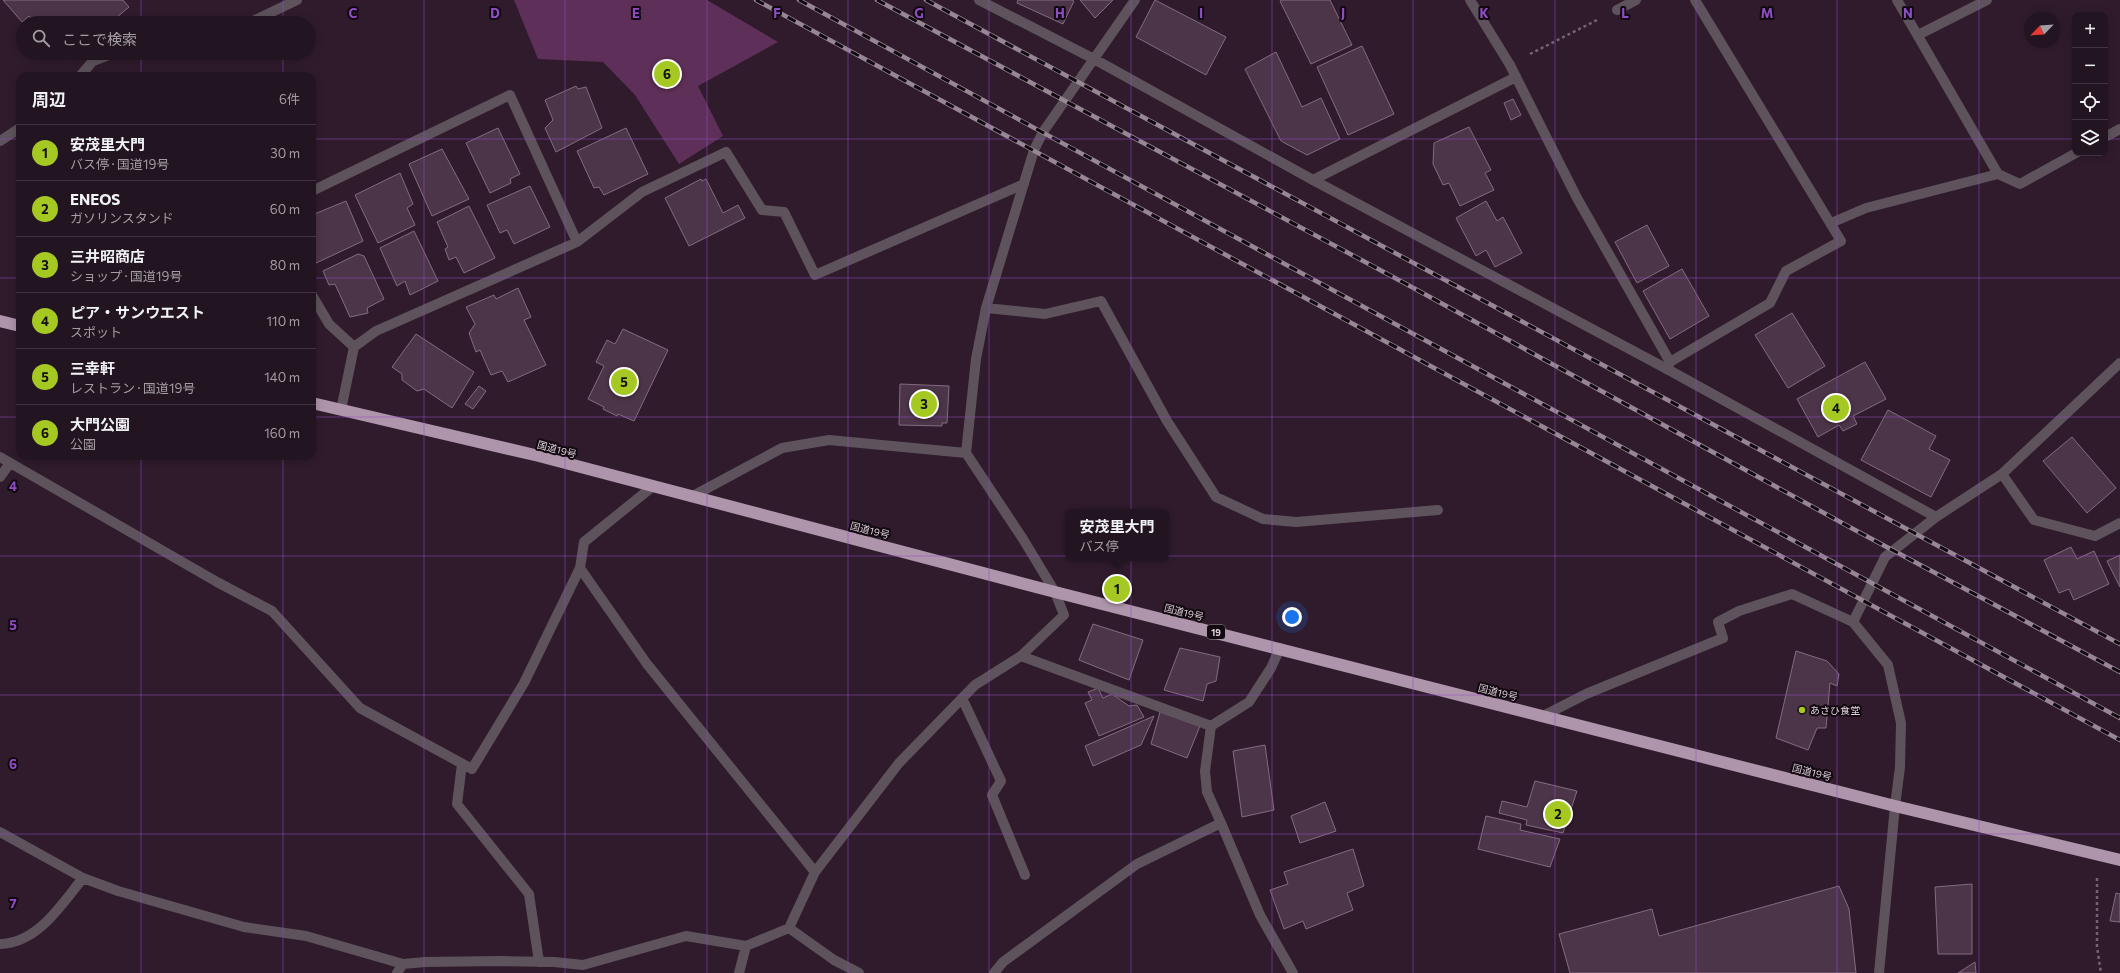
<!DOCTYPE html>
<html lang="ja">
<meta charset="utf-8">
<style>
:root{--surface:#231421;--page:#2f212e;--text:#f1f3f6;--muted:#a39ea5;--line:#40333f;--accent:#a5c823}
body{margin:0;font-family:Commissioner,"Noto Sans JP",sans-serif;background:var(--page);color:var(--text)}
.controls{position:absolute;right:12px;top:12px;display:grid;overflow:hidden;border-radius:8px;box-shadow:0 2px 10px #0003}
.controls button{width:36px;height:36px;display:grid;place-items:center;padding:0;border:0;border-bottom:1px solid var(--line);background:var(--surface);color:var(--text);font:20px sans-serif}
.compass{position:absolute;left:2024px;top:12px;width:36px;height:36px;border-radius:50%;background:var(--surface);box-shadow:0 2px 10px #0003;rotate:245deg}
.you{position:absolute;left:1292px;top:617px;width:14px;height:14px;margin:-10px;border:3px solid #fff;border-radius:50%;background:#1a73e8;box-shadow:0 0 0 6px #1a73e833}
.badge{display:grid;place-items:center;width:26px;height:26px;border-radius:50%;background:var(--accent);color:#111;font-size:13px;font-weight:700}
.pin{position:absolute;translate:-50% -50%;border:2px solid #fff;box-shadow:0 1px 4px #0006}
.popup{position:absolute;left:1065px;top:509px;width:104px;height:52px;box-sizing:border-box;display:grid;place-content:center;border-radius:8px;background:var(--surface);filter:drop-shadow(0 1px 3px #0005);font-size:13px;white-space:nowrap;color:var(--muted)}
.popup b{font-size:15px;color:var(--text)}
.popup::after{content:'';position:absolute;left:50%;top:100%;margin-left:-8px;border:8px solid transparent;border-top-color:var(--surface)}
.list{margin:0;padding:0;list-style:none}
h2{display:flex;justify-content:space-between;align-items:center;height:52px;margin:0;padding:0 16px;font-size:17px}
h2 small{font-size:13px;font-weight:400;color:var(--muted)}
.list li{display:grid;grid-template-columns:26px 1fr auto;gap:12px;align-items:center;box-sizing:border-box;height:56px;padding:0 16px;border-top:1px solid var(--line)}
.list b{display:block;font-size:15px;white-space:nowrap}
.list p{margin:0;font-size:13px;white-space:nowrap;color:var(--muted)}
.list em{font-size:13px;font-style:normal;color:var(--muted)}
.icon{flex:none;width:22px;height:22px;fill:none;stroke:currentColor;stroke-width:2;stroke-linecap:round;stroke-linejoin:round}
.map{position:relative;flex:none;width:2120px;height:973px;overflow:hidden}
.search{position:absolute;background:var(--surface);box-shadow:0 2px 10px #0003;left:16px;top:16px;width:300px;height:44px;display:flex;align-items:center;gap:10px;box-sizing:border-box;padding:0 14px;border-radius:22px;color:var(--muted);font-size:15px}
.panel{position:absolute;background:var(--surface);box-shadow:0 2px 10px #0003;left:16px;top:72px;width:300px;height:388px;border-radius:12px}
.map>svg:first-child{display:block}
.green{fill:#5e2f58}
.building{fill:#4c3548;stroke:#846b80}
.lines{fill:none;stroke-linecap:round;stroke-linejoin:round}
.path{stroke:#746372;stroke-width:2.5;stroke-dasharray:3 3;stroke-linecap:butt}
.lane{stroke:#5e535c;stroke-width:10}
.street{stroke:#5e535c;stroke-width:10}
.highway{stroke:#af95ab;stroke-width:12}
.rail-casing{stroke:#978694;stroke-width:4.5}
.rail{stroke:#120910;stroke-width:3;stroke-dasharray:9;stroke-linecap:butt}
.grid{fill:none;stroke:#8f4dc5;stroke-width:1;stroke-opacity:0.55}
.poi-dot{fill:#a5c823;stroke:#120910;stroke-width:1.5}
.labels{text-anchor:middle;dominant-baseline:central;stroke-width:4;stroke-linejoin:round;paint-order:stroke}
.shield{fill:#120910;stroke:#a295a0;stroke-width:1}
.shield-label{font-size:9px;font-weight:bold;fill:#dfd1dd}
.street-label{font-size:10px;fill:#dfd1dd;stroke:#120910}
.poi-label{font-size:10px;fill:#dfd1dd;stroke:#120910;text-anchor:start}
.grid-label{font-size:13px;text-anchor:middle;font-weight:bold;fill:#8f4dc5;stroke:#120910;stroke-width:4;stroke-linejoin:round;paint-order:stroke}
</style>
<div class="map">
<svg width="2120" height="973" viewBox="0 0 2120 973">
<rect width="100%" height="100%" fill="#2f1b2c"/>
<path class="green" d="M 514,0 L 707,0 L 778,42 L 698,86 L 723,136 L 679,164 L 635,95 L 603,62 L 538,59 Z"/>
<path class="building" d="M 3,0 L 123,0 L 129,7 L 110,23 L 35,23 L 29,16 L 22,22 Z
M 1018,0 L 1072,0 L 1074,1 L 1063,24 L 1017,3 Z
M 1080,0 L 1113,0 L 1095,18 Z
M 1155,0 L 1226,37 L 1206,75 L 1136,37 Z
M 1282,0 L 1330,0 L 1352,45 L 1311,64 L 1280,1 Z
M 1362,46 L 1394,114 L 1348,135 L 1317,67 Z
M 1276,52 L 1302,107 L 1321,98 L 1340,139 L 1307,155 L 1281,141 L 1245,69 Z
M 60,53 L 75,53 L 66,60 Z
M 576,86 L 578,89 L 586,87 L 602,128 L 556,152 L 545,128 L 553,120 L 545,100 Z
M 1513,99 L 1521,115 L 1511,120 L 1504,103 Z
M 1469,127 L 1491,170 L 1485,173 L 1494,190 L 1460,206 L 1449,183 L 1443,185 L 1433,164 L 1434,143 Z
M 498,128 L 520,174 L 510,179 L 511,183 L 490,193 L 466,143 Z
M 626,128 L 648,174 L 604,195 L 599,187 L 594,188 L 577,151 Z
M 442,149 L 469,199 L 432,216 L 409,164 Z
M 400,173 L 413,204 L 407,208 L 415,225 L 378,243 L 355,195 Z
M 701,179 L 702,181 L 706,179 L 723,213 L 738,205 L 745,218 L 689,246 L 665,198 Z
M 530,186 L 550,227 L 514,244 L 507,230 L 500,233 L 487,205 Z
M 346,201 L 363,241 L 314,264 L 312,260 L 312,215 Z
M 1486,201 L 1497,221 L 1503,217 L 1522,253 L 1495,267 L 1486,250 L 1476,256 L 1456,218 Z
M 469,206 L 495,258 L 464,273 L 456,257 L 449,260 L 445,249 L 448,247 L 437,222 Z
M 1647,225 L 1669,266 L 1637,283 L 1615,242 Z
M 414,231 L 438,281 L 410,295 L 405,281 L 397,286 L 380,248 Z
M 358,254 L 364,256 L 384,299 L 367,308 L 368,313 L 350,317 L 335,284 L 329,285 L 323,271 Z
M 1682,269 L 1709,316 L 1670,339 L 1643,291 Z
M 518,288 L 531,317 L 524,320 L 546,365 L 508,382 L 502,371 L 491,375 L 480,350 L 476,352 L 469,333 L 475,324 L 466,307 L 494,295 L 496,299 Z
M 1792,313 L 1825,366 L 1788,388 L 1755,335 Z
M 623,329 L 668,350 L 634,421 L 618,414 L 617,416 L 603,409 L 604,407 L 588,399 L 604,366 L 596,362 L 607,340 L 615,344 Z
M 416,334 L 474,372 L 452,408 L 424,389 L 417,391 L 402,380 L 402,374 L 392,367 Z
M 1865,362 L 1886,399 L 1853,416 L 1857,424 L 1843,431 L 1839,425 L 1818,437 L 1797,399 Z
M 900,384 L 949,386 L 947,423 L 942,423 L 942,426 L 899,425 Z
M 479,386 L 486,391 L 473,409 L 465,404 Z
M 1888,410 L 1936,436 L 1929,449 L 1950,460 L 1931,497 L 1861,460 Z
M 2072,437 L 2116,488 L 2087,513 L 2043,461 Z
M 2071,547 L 2077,559 L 2094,551 L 2109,584 L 2074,600 L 2069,589 L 2059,593 L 2044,560 Z
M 2120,555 L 2120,587 L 2107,561 Z
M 1093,624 L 1143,640 L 1129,680 L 1079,660 Z
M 1180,648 L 1220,657 L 1216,681 L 1207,684 L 1203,701 L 1164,690 Z
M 1796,651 L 1827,661 L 1839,674 L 1837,686 L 1830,683 L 1826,728 L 1817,728 L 1808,750 L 1776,738 Z
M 1098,688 L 1103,698 L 1112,694 L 1129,706 L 1137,705 L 1144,717 L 1099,736 L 1085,703 L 1092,700 L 1088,692 Z
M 1160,712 L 1200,726 L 1187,758 L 1151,744 Z
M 1154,716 L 1141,745 L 1093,766 L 1085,746 Z
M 1265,745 L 1274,810 L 1242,817 L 1233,751 Z
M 1535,781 L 1577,791 L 1563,833 L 1526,825 L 1527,820 L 1499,813 L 1502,801 L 1527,807 Z
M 1325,802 L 1336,831 L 1300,843 L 1291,816 Z
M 1486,816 L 1521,824 L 1520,830 L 1560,839 L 1550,867 L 1478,849 Z
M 1353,849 L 1364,886 L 1347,893 L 1353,910 L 1306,929 L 1303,921 L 1284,929 L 1270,890 L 1288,884 L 1284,872 Z
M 1972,884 L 1972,954 L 1938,954 L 1935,887 Z
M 1839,886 L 1849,909 L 1856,973 L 1570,973 L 1559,934 L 1652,909 L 1659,936 Z
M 2116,893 L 2120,894 L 2120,922 L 2110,921 Z
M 1975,962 L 1976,973 L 1958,973 Z"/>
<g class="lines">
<path class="path" d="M 1530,54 L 1597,20
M 2097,878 L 2097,947 L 2101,973"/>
<path class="lane" d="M 1470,0 L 1510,65
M 1918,35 L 1987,0
M 1313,180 L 1516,77 L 1577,198 L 1670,362 L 1770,303 L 1786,271 L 1841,241 L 1695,0
M 1831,223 L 1866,208 L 1998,174
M 1667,369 L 1936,517 L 2002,474 L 2034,520 L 2095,536 L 2120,523
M 2002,474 L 2120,363
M 1853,622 L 1885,557 L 1936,517
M 1543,716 L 1586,694 L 1723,638 L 1718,622 L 1739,611 L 1792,594 L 1853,622 L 1888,665 L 1901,723 L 1900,767 L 1895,806
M 1221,823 L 1260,915 L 1293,973
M 994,973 L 1003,962 L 1137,864 L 1221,823 L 1207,792 L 1205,771 L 1211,726 L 1021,656"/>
<path class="street" d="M 979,0 L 1094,59 L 1313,180 L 1667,369 L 1670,362
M 1897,0 L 1998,174 L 2020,184 L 2076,153
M 1617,10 L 1636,0
M 249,23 L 297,0
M 1510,65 L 1516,77
M 80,76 L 93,61 L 114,53
M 2105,137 L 2120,129
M 0,141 L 20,128
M 312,191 L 510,95 L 577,242 L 376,331 L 354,347 L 341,410
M 577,242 L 642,192 L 726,152 L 762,210 L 784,212 L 815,275 L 1024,184
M 312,295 L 329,324 L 354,347
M 986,308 L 1045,314 L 1101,301 L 1167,421 L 1216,497 L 1263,519 L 1296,522 L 1438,510
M 0,457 L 217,582 L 272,611 L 360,708 L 472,769 L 524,683 L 580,568
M 0,477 L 10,463
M 652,487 L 584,542 L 580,568 L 647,664 L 815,872
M 691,497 L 782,448 L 829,440 L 966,453
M 962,698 L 1001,781 L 992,795 L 1025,875
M 1211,726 L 1249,702 L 1271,668 L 1280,648
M 462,764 L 457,804 L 529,894 L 539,962
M 0,832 L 83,878 L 118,891 L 244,927 L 306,936 L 403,964 L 425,962 L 501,961 L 554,962 L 583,965 L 686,936 L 746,946 L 789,928 L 815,872 L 899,763 L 975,685 L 1021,656 L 1064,615 L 1055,592 L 1023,539 L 966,453 L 976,359 L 986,308 L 1034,150 L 1043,132 L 1135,0
M 789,928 L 834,960 L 859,973
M 0,944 C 38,943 61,905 83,878
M 397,973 L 403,964
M 739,973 L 746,946
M 1879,973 L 1895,806"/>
<path class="highway" d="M 0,321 L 20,326
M 312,403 L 539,456 L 1055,592 L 1895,806 L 2120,860"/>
<defs>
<path id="rail" d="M 756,0 L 2120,740
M 799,0 L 2120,718
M 877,0 L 1408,285 L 1855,530 L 2120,672
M 926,0 L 2120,644"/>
</defs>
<use href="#rail" class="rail-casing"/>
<use href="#rail" class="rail"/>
</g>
<path class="grid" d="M 141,0 L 141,23M 283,0 L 283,23M 424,0 L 424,973M 565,0 L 565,973M 707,0 L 707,973M 848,0 L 848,973M 989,0 L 989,973M 1131,0 L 1131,973M 1272,0 L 1272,973M 1413,0 L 1413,973M 1555,0 L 1555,973M 1696,0 L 1696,973M 1837,0 L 1837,973M 1979,0 L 1979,973M 141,53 L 141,76M 283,53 L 283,76M 0,139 L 20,139M 312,139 L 2075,139M 2105,139 L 2120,139M 0,278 L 20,278M 312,278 L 2120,278M 0,417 L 20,417M 312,417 L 2120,417M 141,456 L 141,973M 283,456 L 283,973M 0,556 L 2120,556M 0,695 L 2120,695M 0,834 L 2120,834"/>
<circle class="poi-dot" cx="1802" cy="710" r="4"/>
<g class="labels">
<rect class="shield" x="1207" y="625" width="18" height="14" rx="3"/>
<g class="shield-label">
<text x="1216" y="632">19</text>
</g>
<g class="street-label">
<text transform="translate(557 449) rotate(15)">国道19号</text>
<text transform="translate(870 530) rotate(14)">国道19号</text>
<text transform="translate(1184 612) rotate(14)">国道19号</text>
<text transform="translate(1498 692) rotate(14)">国道19号</text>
<text transform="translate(1812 772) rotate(14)">国道19号</text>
</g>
<g class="poi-label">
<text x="1810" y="710">あさひ食堂</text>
</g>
</g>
<g class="grid-label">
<text x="353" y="18">C</text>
<text x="495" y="18">D</text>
<text x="636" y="18">E</text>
<text x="777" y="18">F</text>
<text x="919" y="18">G</text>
<text x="1060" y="18">H</text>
<text x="1201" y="18">I</text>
<text x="1343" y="18">J</text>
<text x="1484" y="18">K</text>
<text x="1625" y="18">L</text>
<text x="1767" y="18">M</text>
<text x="1908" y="18">N</text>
<text x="13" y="491">4</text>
<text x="13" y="630">5</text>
<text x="13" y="769">6</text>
<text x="13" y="908">7</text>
</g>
</svg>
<div class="controls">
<button>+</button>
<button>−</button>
<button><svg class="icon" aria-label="locate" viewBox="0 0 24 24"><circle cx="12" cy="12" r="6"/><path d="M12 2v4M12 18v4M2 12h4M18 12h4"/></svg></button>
<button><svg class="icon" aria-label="layers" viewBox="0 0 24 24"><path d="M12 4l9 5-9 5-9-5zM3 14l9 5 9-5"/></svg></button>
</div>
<svg class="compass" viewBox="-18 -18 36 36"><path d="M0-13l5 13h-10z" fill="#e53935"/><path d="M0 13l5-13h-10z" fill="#a39ea5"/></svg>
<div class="you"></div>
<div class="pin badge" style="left:1117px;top:589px">1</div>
<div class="popup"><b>安茂里大門</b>バス停</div>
<div class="pin badge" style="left:1558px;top:814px">2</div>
<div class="pin badge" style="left:924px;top:404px">3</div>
<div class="pin badge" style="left:1836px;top:408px">4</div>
<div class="pin badge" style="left:624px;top:382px">5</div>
<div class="pin badge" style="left:667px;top:74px">6</div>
<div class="search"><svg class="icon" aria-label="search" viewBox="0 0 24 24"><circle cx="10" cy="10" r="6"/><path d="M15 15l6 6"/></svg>ここで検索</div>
<section class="panel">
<h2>周辺<small>6件</small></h2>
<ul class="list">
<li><span class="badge">1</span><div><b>安茂里大門</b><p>バス停 · 国道19号</p></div><em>30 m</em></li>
<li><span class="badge">2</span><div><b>ENEOS</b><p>ガソリンスタンド</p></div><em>60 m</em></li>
<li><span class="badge">3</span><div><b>三井昭商店</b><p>ショップ · 国道19号</p></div><em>80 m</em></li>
<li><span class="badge">4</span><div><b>ピア・サンウエスト</b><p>スポット</p></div><em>110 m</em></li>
<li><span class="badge">5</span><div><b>三幸軒</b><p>レストラン · 国道19号</p></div><em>140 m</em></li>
<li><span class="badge">6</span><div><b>大門公園</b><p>公園</p></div><em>160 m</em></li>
</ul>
</section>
</div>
